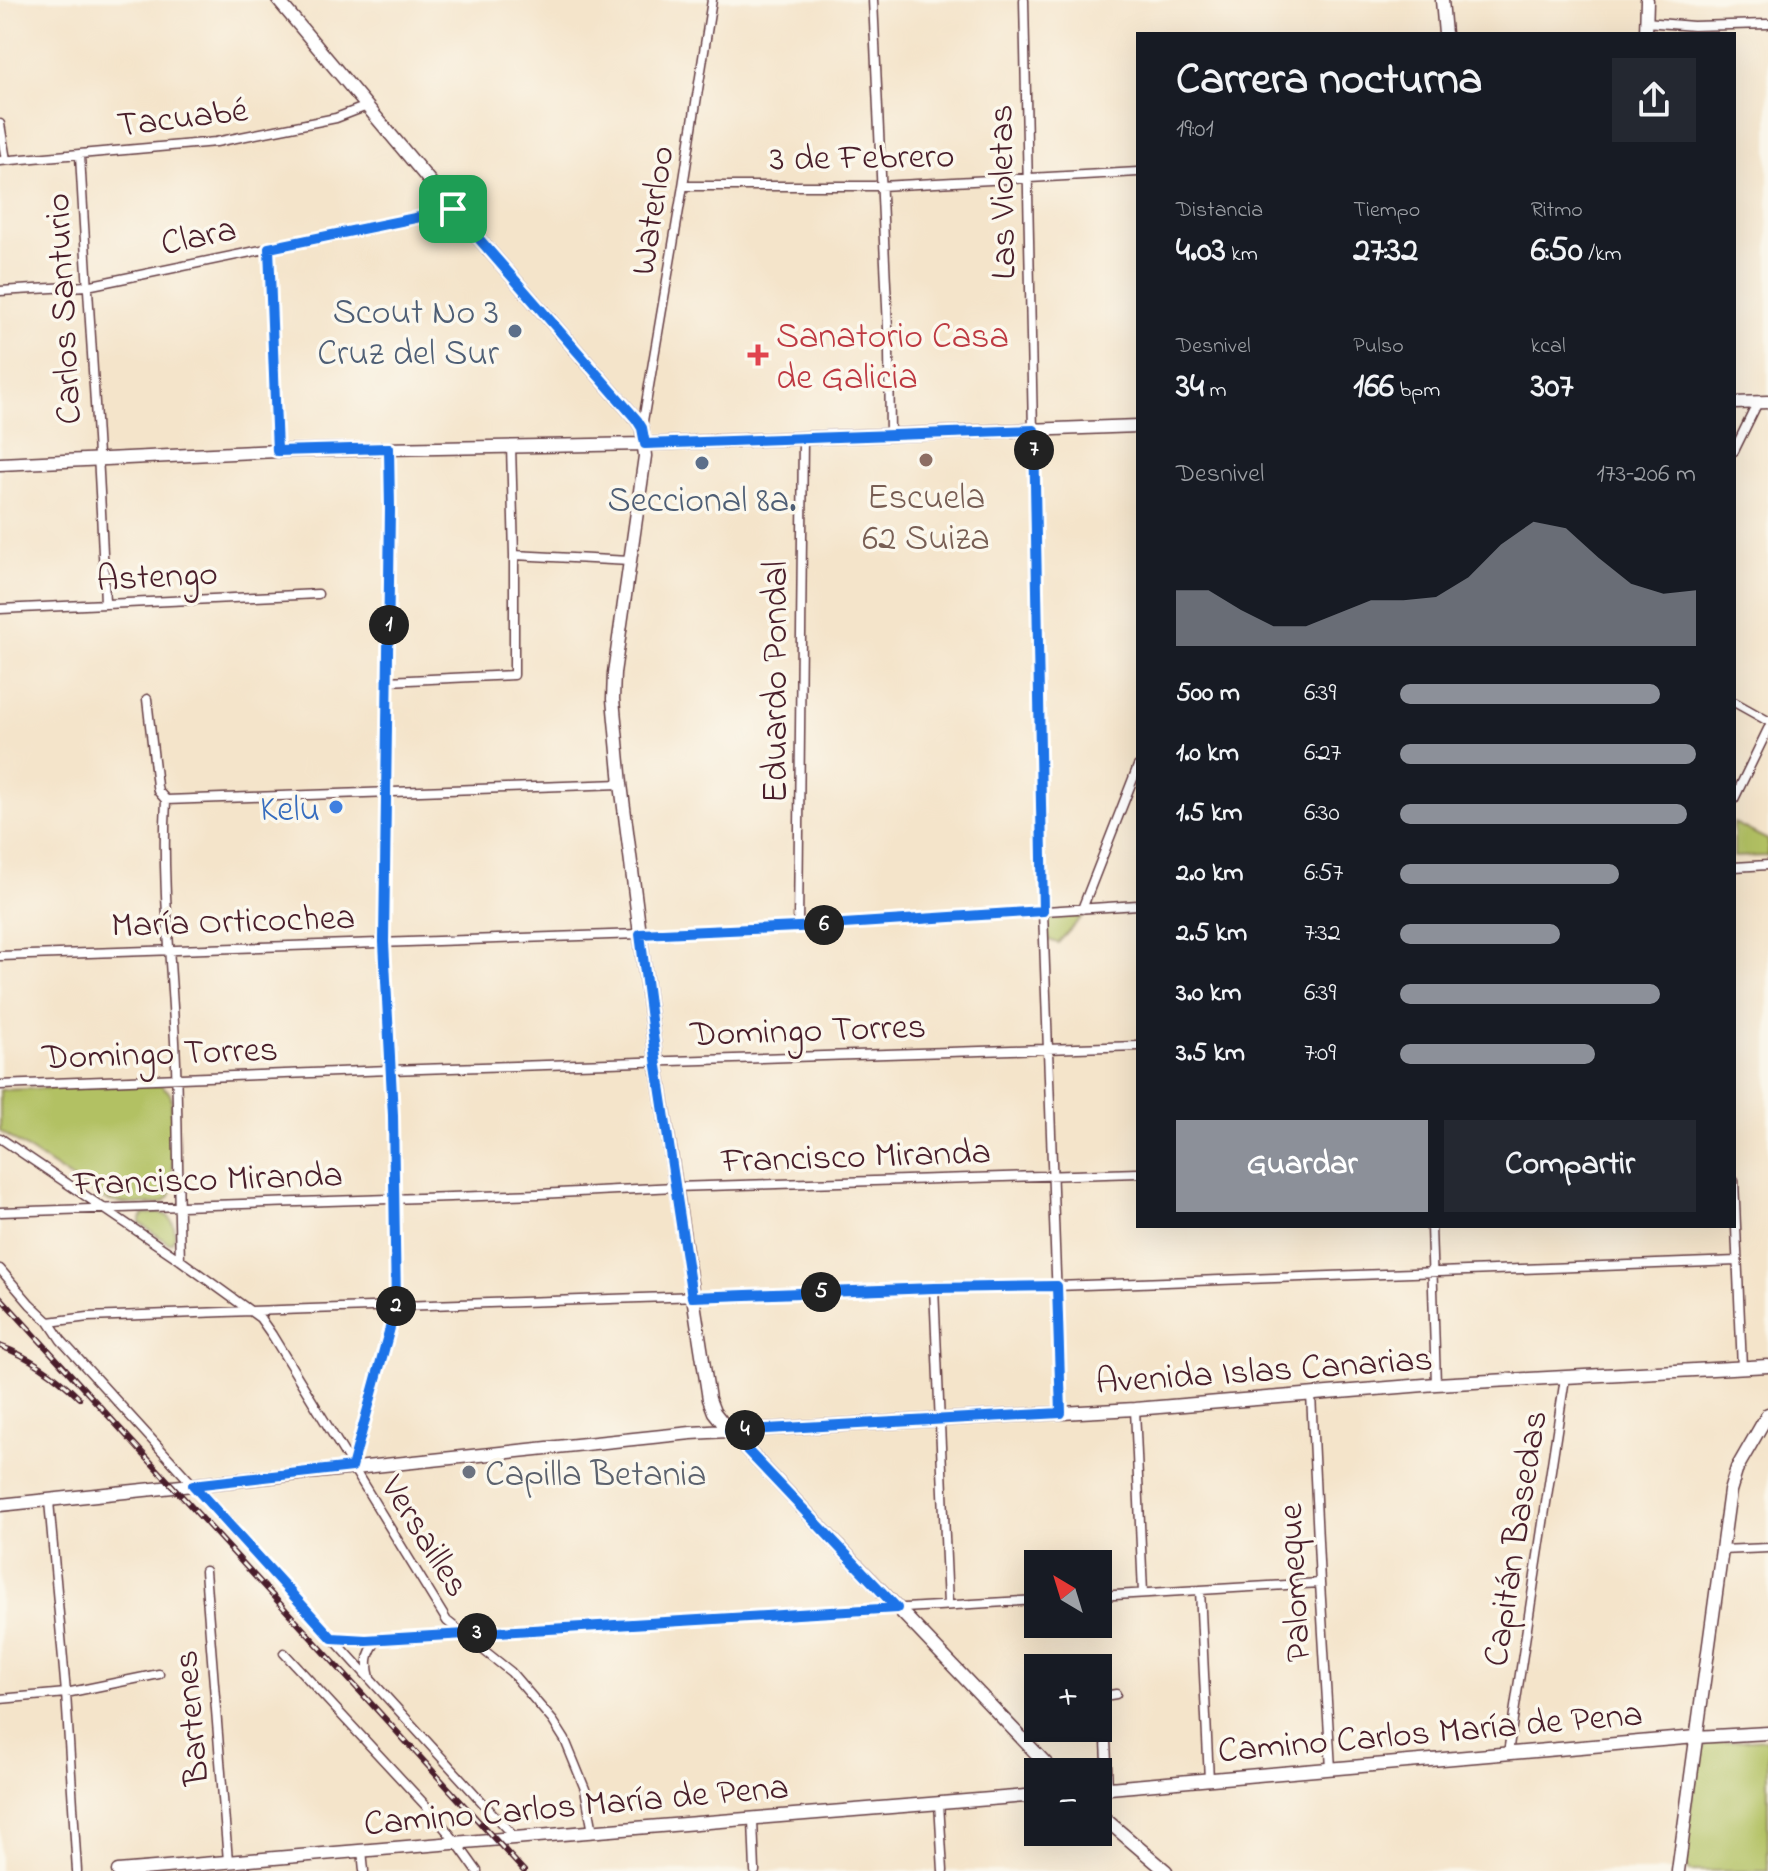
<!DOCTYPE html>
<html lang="es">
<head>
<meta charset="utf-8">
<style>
	body { margin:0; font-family:"Indie Flower",sans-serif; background:#242831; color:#f1f3f6; height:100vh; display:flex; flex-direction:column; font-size:30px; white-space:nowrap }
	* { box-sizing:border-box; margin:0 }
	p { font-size:26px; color:#9ea1a6 }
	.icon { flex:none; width:44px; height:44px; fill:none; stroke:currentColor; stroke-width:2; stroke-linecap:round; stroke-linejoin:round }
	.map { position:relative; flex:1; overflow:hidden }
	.details { position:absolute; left:1136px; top:32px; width:600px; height:1196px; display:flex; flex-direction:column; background:#171b24; border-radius:0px; box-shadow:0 8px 32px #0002 }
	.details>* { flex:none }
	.needle { width:52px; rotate:322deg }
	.fabs { position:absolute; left:1024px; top:1550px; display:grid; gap:16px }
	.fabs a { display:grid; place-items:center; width:88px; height:88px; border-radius:0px; background:#171b24; box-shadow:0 8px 32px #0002; font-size:40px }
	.pin { position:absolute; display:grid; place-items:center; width:68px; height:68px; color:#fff; margin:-34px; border-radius:16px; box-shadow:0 4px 12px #0006 }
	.km { position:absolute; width:40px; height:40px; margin:-20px; border-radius:50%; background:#222; color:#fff; font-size:22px; line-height:40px; text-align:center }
	.round { display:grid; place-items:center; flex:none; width:84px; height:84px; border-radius:0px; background:#242831 }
	.summary { display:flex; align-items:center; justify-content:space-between; height:136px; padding:0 40px }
	h1 { font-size:44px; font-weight:800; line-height:60px }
	.stats { display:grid; grid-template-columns:repeat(3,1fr); gap:12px; height:136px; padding:8px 40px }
	.stats div { display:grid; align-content:center }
	.stats b { font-size:34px; font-weight:800 }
	.stats small { font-size:22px; font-weight:400 }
	.stats p { font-size:22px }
	.chart { height:224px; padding:16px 40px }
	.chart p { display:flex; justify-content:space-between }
	.chart svg { width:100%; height:144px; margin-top:8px; fill:#8c9099; opacity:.7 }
	.primary-button { display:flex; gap:16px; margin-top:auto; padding:16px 40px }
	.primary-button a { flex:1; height:92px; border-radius:0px; background:#8c9099; color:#fff; font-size:32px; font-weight:800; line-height:92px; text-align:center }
	.primary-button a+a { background:#242831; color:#f1f3f6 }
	ul { padding:0 40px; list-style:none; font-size:26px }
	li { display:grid; grid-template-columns:128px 96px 1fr; align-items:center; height:60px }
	li i { height:20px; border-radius:10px; background:#8c9099 }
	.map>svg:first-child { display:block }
</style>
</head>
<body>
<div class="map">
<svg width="1768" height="1871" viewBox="0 0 1768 1871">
	<rect width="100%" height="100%" fill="#fbf7ec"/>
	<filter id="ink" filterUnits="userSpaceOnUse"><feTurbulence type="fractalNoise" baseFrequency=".0125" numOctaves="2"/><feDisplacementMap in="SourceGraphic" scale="16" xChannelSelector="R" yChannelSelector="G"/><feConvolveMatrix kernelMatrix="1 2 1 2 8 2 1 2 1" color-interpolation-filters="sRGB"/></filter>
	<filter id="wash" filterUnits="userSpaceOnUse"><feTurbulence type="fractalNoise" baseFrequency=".006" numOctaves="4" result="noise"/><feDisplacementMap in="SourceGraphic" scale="32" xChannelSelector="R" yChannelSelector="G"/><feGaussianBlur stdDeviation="1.8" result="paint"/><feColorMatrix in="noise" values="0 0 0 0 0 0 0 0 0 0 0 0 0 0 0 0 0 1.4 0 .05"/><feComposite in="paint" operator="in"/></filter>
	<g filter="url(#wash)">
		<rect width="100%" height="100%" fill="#f4e4ca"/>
		<!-- green -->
		<path fill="#b2c163" stroke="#7e7047" stroke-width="2" d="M1734,823L1768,840V856L1734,857Z
			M1084,913L1082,917L1058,943L1049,940C1048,931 1044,920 1054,914Z
			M160,1084L168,1091L171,1096L173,1189C171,1194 170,1198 165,1201C153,1207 115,1204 103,1199L0,1131V1090Z
			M160,1213C173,1216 174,1224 175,1236L172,1242L168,1243L140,1223V1219L144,1214Z
			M1768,1739V1871H1690L1683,1860L1699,1752L1709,1742Z"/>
	</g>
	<g filter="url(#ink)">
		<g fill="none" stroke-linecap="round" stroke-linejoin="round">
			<!-- street casing -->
			<g stroke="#643d43" stroke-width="11">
				<path id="street" d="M873,0L889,350L890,435
					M1024,0L1043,911L1061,1413
					M1646,22L1693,26L1768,24
					M0,124L6,160
					M80,155C88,305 100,454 105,604
					M0,161L216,142L336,118L367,106
					M683,186H881L1138,172
					M269,248L277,451
					M0,291L87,286L425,216L453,209
					M642,427L683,186L712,0
					M1734,451L1758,402
					M514,555L630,561
					M0,609L318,594
					M388,681L514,675V555L511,446
					M147,699L157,786L158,791L166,800C161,887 173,977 176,1064C178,1129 178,1194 180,1260
					M1734,702L1768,721
					M1734,799L1768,729
					M166,800L621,784
					M1734,867L1768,865
					M1082,909L1138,766
					M798,927L803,438
					M0,956L640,934L798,927L1138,905
					M0,1085L390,1070L1138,1046
					M0,1138L180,1260L260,1318L272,1335L447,1621L511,1672L553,1721L565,1740L585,1789L593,1832
					M1734,1180L1742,1368
					M0,1212L539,1194L675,1187L1138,1173
					M1431,1226L1436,1384
					M0,1269L30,1304L49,1322L61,1340L514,1837
					M934,1288L948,1605
					M49,1322L88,1317L251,1311L934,1288L1057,1286L1737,1261
					M1311,1394L1320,1583L1331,1769
					M1135,1409L1143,1593
					M352,1467L396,1306L393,1115L384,942L390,509L389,448
					M49,1501L66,1693L77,1871
					M1721,1550L1768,1548
					M205,1571L228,1861
					M1200,1590L1209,1780
					M1098,1596L1320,1583
					M333,1638L366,1640L1038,1600
					M284,1653L427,1807L457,1843L477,1871
					M370,1678C366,1662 367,1654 377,1640
					M0,1699L66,1693L159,1674
					M1508,1753L1565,1378
					M1108,1788C1107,1773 1107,1757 1106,1742C1104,1726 1100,1712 1104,1696L1116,1694
					M939,1803L943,1871
					M753,1820L755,1871
					M362,1850L364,1871"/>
			</g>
			<!-- secondary casing -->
			<g stroke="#643d43" stroke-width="15">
				<path id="secondary" d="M278,0L453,209L637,420L642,428L645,456L614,673L613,699L621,784L640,934L657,1066L709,1399L714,1412L729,1431L1054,1772
					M1442,0L1445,34
					M1646,34L1647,0
					M1734,403L1768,402
					M0,464L277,451L645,444L1138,426
					M0,1505L691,1433L1135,1409L1436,1384L1768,1366
					M1098,1789L1696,1737L1768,1733
					M1098,1813L1166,1871
					M118,1871C425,1843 731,1822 1038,1795
					M1678,1871L1730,1491L1737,1468L1768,1414"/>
			</g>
			<!-- street -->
			<use href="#street" stroke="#fff" stroke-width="8"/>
			<!-- secondary -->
			<use href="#secondary" stroke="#fff" stroke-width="12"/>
			<!-- rail casing -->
			<g stroke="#4a1f2b" stroke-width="6">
				<path id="rail" d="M0,1297L524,1871
					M0,1346C30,1357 57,1376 79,1398"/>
			</g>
			<!-- rail -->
			<use href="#rail" stroke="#fbf7ec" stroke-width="3" stroke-dasharray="9" stroke-linecap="butt"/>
		</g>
	</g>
	<g fill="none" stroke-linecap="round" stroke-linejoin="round" filter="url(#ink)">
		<!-- route casing -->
		<g stroke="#fff" stroke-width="16">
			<path id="route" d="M453,209L637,420L642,428L645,444L1034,430L1043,911L798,927L640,934L657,1066L692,1297L934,1288L1057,1286L1061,1413L729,1431L897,1608L366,1640L332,1638L193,1485L352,1467L396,1306L393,1115L384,942L390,509L389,448L277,451L269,248L425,216Z"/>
		</g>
		<!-- route -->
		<use href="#route" stroke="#1a73e8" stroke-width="10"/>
	</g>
	<!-- markers -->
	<g fill="#5c6f8a" stroke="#fbf7ec" stroke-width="3">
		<circle cx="515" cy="331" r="8"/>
		<circle cx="702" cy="463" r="8"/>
	</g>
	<path fill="#e0444e" stroke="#fbf7ec" stroke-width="3" d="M754 343h8v8h8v8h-8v8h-8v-8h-8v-8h8z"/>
	<circle fill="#8d6e63" stroke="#fbf7ec" stroke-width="3" cx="926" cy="460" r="8"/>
	<circle fill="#3f7fe0" stroke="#fbf7ec" stroke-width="3" cx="336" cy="807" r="8"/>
	<circle fill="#6b7280" stroke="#fbf7ec" stroke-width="3" cx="469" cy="1472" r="8"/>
	<g text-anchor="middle" stroke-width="7" stroke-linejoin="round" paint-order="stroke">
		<!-- street labels -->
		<g font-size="36" fill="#4a1f2b" stroke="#fbf7ec">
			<text transform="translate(182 115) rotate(-7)" y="13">Tacuabé</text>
			<text transform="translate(862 155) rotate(-1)" y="13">3 de Febrero</text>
			<text transform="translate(1000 192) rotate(-91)" y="13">Las Violetas</text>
			<text transform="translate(650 210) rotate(-81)" y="13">Waterloo</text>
			<text transform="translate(198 234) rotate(-12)" y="13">Clara</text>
			<text transform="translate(61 309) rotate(-93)" y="13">Carlos Santurio</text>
			<text transform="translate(157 574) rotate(-3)" y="13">Astengo</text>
			<text transform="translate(773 682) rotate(-90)" y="13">Eduardo Pondal</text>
			<text transform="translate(233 919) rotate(-2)" y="13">María Orticochea</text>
			<text transform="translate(808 1028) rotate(-2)" y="13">Domingo Torres</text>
			<text transform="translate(160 1051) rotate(-2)" y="13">Domingo Torres</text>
			<text transform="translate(856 1154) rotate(-2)" y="13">Francisco Miranda</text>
			<text transform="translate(208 1177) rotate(-2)" y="13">Francisco Miranda</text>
			<text transform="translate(1264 1368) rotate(-4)" y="13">Avenida Islas Canarias</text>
			<text transform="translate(427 1535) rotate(58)" y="13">Versailles</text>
			<text transform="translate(1513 1538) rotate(-81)" y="13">Capitán Basedas</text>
			<text transform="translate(1292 1583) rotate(-93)" y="13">Palomeque</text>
			<text transform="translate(189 1718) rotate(-95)" y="13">Bartenes</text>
			<text transform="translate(1430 1730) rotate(-5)" y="13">Camino Carlos María de Pena</text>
			<text transform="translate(576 1803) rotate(-5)" y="13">Camino Carlos María de Pena</text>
		</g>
		<!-- service labels -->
		<g font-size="36" fill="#4e5e75" stroke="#fbf7ec" text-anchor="end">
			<text x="499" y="323">Scout No 3<tspan x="499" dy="41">Cruz del Sur</tspan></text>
			<text x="702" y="511" text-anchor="middle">Seccional 8a.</text>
		</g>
		<!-- health labels -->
		<g font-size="36" fill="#be3a42" stroke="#fbf7ec" text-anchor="start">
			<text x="776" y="347">Sanatorio Casa<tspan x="776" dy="41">de Galicia</tspan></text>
		</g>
		<!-- education labels -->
		<g font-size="36" fill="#785e54" stroke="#fbf7ec">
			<text x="926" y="508">Escuela<tspan x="926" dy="41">62 Suiza</tspan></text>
		</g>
		<!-- shop labels -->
		<g font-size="36" fill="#366cbe" stroke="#fbf7ec" text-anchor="end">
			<text x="320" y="820">Kelu</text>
		</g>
		<!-- worship labels -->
		<g font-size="36" fill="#5b616d" stroke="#fbf7ec" text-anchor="start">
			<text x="485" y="1485">Capilla Betania</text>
		</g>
	</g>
</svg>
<div class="fabs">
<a><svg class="needle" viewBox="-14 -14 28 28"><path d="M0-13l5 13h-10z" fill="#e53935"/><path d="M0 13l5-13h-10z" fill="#9ea1a6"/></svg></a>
<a>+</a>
<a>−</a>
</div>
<div class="pin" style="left:453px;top:209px;background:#1e9e55"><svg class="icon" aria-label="arrive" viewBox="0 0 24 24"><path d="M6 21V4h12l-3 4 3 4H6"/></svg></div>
<b class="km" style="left:389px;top:625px">1</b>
<b class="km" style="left:396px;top:1306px">2</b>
<b class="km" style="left:477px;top:1633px">3</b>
<b class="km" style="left:745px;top:1430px">4</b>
<b class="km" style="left:821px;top:1292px">5</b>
<b class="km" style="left:824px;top:925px">6</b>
<b class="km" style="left:1034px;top:450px">7</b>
<section class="details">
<div class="summary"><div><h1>Carrera nocturna</h1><p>19:01</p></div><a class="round"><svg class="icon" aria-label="share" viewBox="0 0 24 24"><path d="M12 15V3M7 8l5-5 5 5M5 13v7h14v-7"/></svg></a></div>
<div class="stats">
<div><p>Distancia</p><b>4.03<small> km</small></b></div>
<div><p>Tiempo</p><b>27:32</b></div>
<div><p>Ritmo</p><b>6:50<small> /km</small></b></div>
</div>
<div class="stats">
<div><p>Desnivel</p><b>34<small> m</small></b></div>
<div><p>Pulso</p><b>166<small> bpm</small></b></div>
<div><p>kcal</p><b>307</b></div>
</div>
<div class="chart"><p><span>Desnivel</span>173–206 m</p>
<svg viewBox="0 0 160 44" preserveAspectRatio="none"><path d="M0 44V27L10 27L20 33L30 38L40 38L50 34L60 30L70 30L80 29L90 23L100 13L110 6L120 8L130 17L140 25L150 28L160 27V44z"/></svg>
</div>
<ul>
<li><b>500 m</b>6:39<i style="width:88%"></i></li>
<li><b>1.0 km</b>6:27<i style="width:100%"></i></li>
<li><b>1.5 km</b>6:30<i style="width:97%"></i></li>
<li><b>2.0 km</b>6:57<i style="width:74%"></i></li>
<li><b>2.5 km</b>7:32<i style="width:54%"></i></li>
<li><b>3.0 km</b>6:39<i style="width:88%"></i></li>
<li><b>3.5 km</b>7:09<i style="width:66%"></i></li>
</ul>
<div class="primary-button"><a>Guardar</a><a>Compartir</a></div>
</section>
</div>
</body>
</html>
